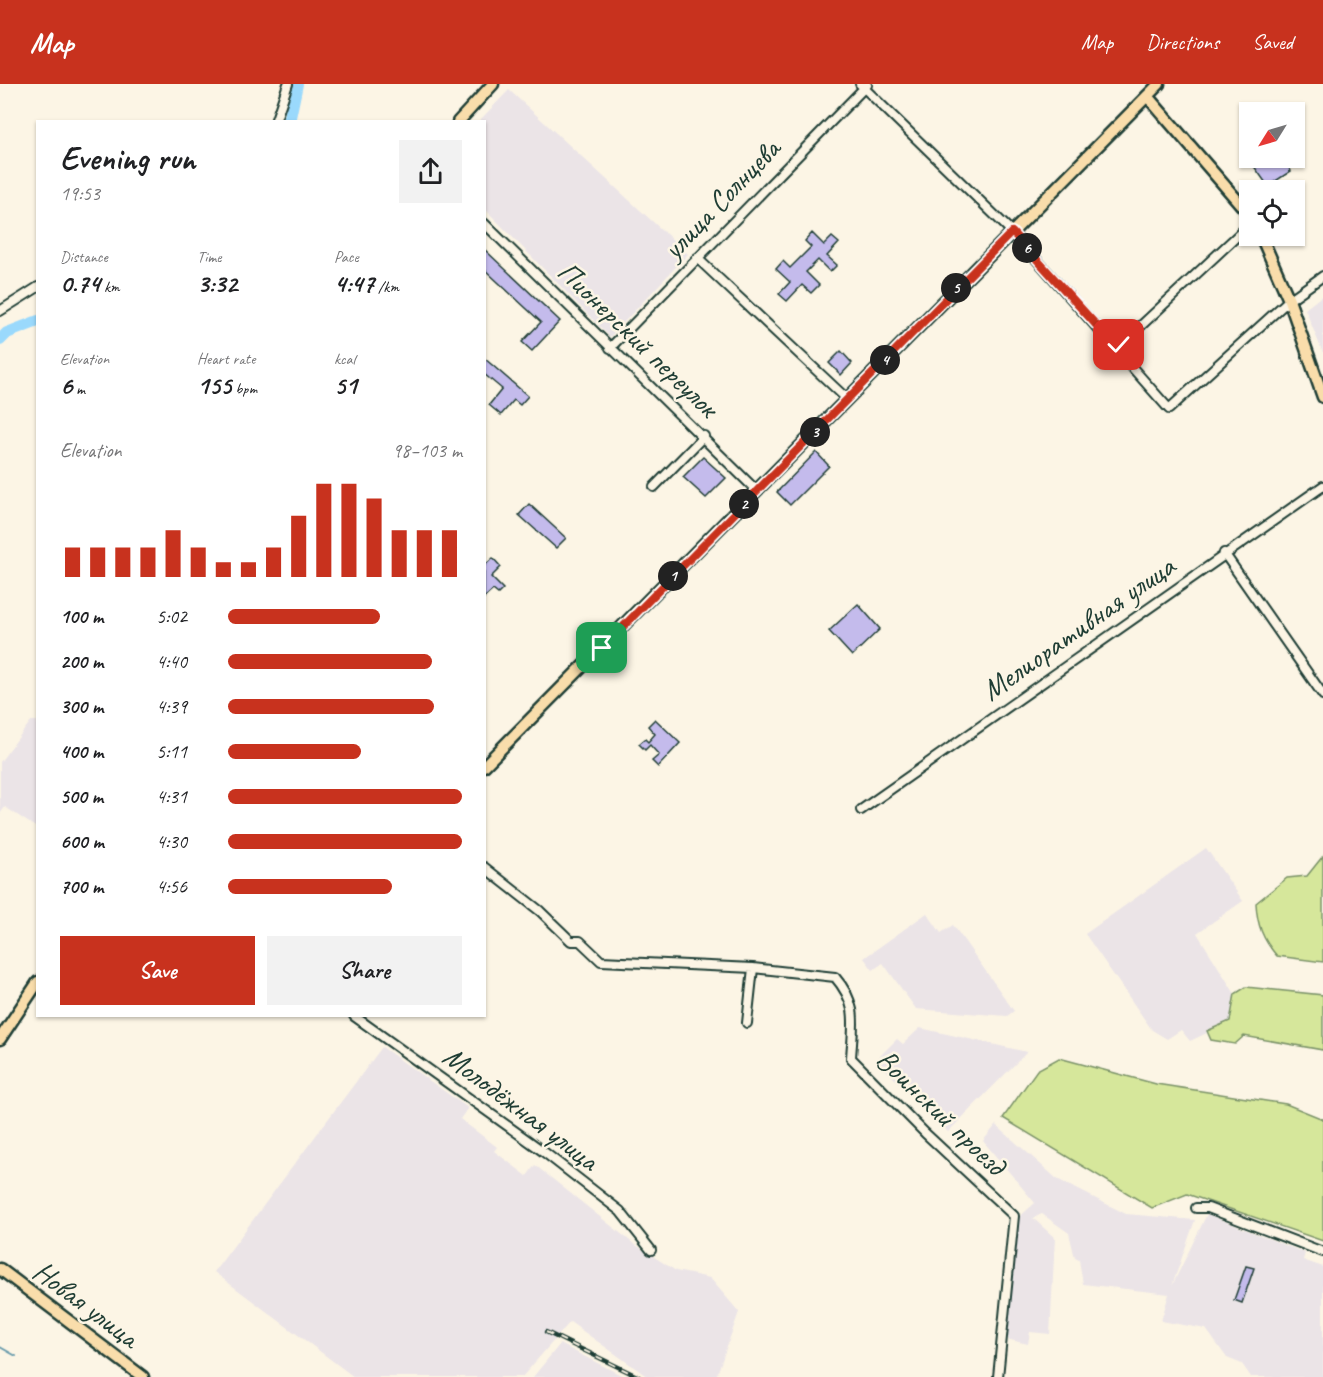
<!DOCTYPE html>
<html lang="en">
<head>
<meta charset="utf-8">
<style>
	body { margin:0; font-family:Caveat,sans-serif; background:#f2f2f2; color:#202124; height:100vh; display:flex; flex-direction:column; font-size:22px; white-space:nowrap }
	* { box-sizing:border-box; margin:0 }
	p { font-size:20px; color:#757577 }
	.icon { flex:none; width:33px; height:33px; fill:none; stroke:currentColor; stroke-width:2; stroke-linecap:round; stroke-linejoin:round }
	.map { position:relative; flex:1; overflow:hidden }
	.details { position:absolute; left:36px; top:36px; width:450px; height:897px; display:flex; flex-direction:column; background:#fff; border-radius:0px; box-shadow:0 2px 4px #0004 }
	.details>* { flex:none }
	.needle { width:39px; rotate:233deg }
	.controls { position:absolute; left:1239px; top:18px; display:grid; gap:12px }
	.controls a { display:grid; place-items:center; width:66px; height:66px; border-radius:0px; background:#fff; box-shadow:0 2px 4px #0004; font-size:30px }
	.pin { position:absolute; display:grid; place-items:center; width:51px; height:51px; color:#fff; margin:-26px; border-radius:12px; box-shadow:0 3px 9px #0006 }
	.km { position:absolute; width:30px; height:30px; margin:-15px; border-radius:50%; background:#222; color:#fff; font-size:16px; line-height:30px; text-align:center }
	.round { display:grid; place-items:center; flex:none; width:63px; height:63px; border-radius:0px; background:#f2f2f2 }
	.headline { display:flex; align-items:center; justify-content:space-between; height:102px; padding:0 24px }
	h1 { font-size:33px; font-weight:800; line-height:45px }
	.stats { display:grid; grid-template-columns:repeat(3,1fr); gap:9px; height:102px; padding:6px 24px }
	.stats div { display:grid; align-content:center }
	.stats b { font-size:26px; font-weight:800 }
	.stats small { font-size:16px; font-weight:400 }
	.stats p { font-size:16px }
	.chart { height:168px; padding:12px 24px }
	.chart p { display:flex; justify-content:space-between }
	.chart svg { width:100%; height:108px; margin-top:6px; stroke:#c8321e; stroke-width:6 }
	.action { display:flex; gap:12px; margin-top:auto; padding:12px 24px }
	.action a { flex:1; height:69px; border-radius:0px; background:#c8321e; color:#fff; font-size:24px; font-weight:800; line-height:69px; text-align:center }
	.action a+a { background:#f2f2f2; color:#202124 }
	ul { padding:0 24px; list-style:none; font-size:20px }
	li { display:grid; grid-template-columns:96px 72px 1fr; align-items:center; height:45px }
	li i { height:15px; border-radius:8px; background:#c8321e }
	header { display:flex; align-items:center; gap:36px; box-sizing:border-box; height:84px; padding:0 30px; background:#c8321e; color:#fff }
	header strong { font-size:28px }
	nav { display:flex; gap:33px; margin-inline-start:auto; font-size:21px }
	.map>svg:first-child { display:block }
</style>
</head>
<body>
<header>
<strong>Map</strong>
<nav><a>Map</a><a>Directions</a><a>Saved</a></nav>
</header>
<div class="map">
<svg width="1323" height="1293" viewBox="0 0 1323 1293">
	<rect width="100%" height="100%" fill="#fcf5e5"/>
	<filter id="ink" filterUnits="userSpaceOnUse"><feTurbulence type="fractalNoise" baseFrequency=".0167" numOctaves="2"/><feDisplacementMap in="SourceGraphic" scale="12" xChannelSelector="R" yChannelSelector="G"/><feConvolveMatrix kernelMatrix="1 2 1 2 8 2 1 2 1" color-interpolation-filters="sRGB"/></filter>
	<g filter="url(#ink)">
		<!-- built -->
		<path fill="#ebe4e7" d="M509,6L688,170L610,253L485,125L484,38L479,37Z
			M1323,211V269L1305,225Z
			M31,637H37V744L5,723L0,730V678Z
			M1206,764L1243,817L1197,849L1235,910L1230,938L1190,957L1181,946L1167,955L1152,946L1085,850Z
			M927,829L941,849L953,841L1014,927L1007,932L916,925L883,879L873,886L864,874Z
			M920,944L1027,968L948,1048L876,976L897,955L903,960Z
			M382,963L468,1024L460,1035L497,1063L494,1067L527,1092L535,1081L634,1160L676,1187L710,1194L739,1228L716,1293H648L570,1238L522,1293H354L214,1188Z
			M996,1041L1057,1095L1126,1130L1195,1136L1172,1202L1207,1130L1305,1169L1303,1176L1323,1183V1293H1251L1242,1280L1227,1274L1206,1245L1161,1237L1169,1210L1083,1200L1079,1176L1075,1174L1069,1149L1042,1130L1033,1134L1055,1154L1050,1250L1030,1248L1028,1260L1006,1255L1018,1134L1035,1119L983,1057Z
			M560,1260L625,1293H533Z"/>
		<!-- green -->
		<path fill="#d6e79b" stroke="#7a9268" stroke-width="1.5" d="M1323,772V878L1277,872C1263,856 1257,841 1256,819L1287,794L1307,792Z
			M1246,903L1323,911V966L1244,952L1235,960L1211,956L1207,947L1230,937L1235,910Z
			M1059,974L1156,1000L1286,1020L1323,1035V1157L1187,1110L1152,1124L1003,1034L1037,986Z"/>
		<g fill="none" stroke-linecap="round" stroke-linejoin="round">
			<!-- stream -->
			<path stroke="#699bac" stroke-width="2" d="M0,1263L16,1272"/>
			<!-- river -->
			<path stroke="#9ad9fc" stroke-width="12" d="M289,38L297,0
				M0,256L7,249L38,237"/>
		</g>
		<!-- building -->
		<path fill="#c4bbec" stroke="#1f3d34" stroke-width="1.5" d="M1250,58V74H1276L1280,79L1284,76L1291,87L1268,102L1241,64Z
			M812,149L824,161L832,153L839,159L827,172L837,181L830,188L818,176L806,188L819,201L811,209L802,201L787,217L779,210L790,198L776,185L783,177L790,184L811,163L805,157Z
			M484,165L560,237L532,267L522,258L541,238L484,185Z
			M841,267L852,279L841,291L829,279Z
			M484,274L528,312L520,321L514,316L501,331L489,321L502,305L484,290Z
			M816,368L829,382L790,421L777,408Z
			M703,373L726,394L706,414L683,393Z
			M529,420L566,454L556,464L519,431Z
			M493,474L501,483L491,493L503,505L498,510L493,506L484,514V482Z
			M858,520L880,545L852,572L829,547Z
			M655,635L680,659L658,683L652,677L659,671L650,661L645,666L639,660L645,655L648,658L655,650L648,642Z
			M1246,1182L1254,1184L1242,1219L1234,1216Z"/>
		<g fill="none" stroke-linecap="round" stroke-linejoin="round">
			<!-- minor casing -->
			<g stroke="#1f3d34" stroke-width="12">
				<path id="minor" d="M860,0L1012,148L1169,325L1289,216L1323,192
					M275,38L288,0
					M484,139L757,407
					M697,174L847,315
					M0,227L38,203
					M610,264L867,1
					M1117,264L1250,140
					M654,403L704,352
					M1224,469L1323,611
					M861,726L1323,402
					M484,783L540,827L571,857H580L601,877L753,884L835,893C859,921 853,939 851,974L925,1049L1014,1132L998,1293
					M354,932L544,1068L620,1127L651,1166
					M747,939L753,884
					M1196,1124H1208L1323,1168"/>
			</g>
			<!-- major casing -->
			<g stroke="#1f3d34" stroke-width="15">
				<path id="major" d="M1147,12L1250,131
					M458,38L493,0
					M1261,152L1289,216L1323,313
					M484,682L1159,0
					M0,955L38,898
					M0,1185L143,1293"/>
			</g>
			<!-- minor -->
			<use href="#minor" stroke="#fcf5e5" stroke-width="8"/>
			<!-- major -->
			<use href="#major" stroke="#f9ddab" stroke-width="10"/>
			<!-- rail casing -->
			<g stroke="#1f3d34" stroke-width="4.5">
				<path id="rail" d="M546,1248L639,1293"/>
			</g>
			<!-- rail -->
			<use href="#rail" stroke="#fcf5e5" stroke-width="2" stroke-dasharray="7" stroke-linecap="butt"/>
		</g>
	</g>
	<g fill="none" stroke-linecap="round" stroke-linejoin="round" filter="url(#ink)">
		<!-- route casing -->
		<g stroke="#fff" stroke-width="12">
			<path id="route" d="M602,564L1012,148L1117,264L1119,261"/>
		</g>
		<!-- route -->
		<use href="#route" stroke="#c8321e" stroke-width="8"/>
	</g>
	<g text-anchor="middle" stroke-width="5" stroke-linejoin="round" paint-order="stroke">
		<!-- street labels -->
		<g font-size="30" fill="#1f3d34" stroke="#fcf5e5">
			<text transform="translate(721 115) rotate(-46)" y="10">улица Солнцева</text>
			<text transform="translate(638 255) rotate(44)" y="10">Пионерский переулок</text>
			<text transform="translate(1078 544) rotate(-35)" y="10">Мелиоративная улица</text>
			<text transform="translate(521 1024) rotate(37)" y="10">Молодёжная улица</text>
			<text transform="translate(941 1028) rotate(44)" y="10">Воинский проезд</text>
			<text transform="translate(86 1220) rotate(37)" y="10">Новая улица</text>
		</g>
	</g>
</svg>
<div class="controls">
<a><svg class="needle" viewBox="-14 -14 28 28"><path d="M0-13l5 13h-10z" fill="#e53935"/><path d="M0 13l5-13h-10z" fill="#757577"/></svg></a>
<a><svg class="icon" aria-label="locate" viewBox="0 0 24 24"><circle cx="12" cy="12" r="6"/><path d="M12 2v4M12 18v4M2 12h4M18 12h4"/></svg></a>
</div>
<div class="pin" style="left:602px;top:564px;background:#1e9e55"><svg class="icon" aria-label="arrive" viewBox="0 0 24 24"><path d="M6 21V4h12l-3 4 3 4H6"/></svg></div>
<div class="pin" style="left:1119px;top:261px;background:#d93025"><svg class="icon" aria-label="check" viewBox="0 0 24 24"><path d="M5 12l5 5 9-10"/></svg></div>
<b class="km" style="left:673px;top:492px">1</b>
<b class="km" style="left:744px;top:420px">2</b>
<b class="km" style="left:815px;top:348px">3</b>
<b class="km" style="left:885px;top:276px">4</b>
<b class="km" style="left:956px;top:204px">5</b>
<b class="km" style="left:1027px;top:164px">6</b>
<section class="details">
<div class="headline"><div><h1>Evening run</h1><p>19:53</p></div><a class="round"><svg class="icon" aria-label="share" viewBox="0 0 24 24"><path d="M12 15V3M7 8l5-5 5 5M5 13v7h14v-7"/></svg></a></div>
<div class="stats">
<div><p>Distance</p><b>0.74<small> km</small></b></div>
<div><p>Time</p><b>3:32</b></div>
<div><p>Pace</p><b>4:47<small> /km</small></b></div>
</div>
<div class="stats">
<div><p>Elevation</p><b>6<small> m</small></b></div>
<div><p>Heart rate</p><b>155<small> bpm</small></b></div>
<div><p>kcal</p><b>51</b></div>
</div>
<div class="chart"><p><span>Elevation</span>98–103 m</p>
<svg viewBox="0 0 160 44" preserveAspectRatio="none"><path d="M5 44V32M15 44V32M25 44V32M35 44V32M45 44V25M55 44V32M65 44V38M75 44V38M85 44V32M95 44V19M105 44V6M115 44V6M125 44V12M135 44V25M145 44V25M155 44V25"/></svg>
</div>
<ul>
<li><b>100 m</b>5:02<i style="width:65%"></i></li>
<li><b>200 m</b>4:40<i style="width:87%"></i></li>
<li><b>300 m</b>4:39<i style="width:88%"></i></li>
<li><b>400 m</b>5:11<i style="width:57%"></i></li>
<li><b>500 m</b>4:31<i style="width:100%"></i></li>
<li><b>600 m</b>4:30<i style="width:100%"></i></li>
<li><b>700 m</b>4:56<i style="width:70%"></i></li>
</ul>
<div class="action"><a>Save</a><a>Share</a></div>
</section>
</div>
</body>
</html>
